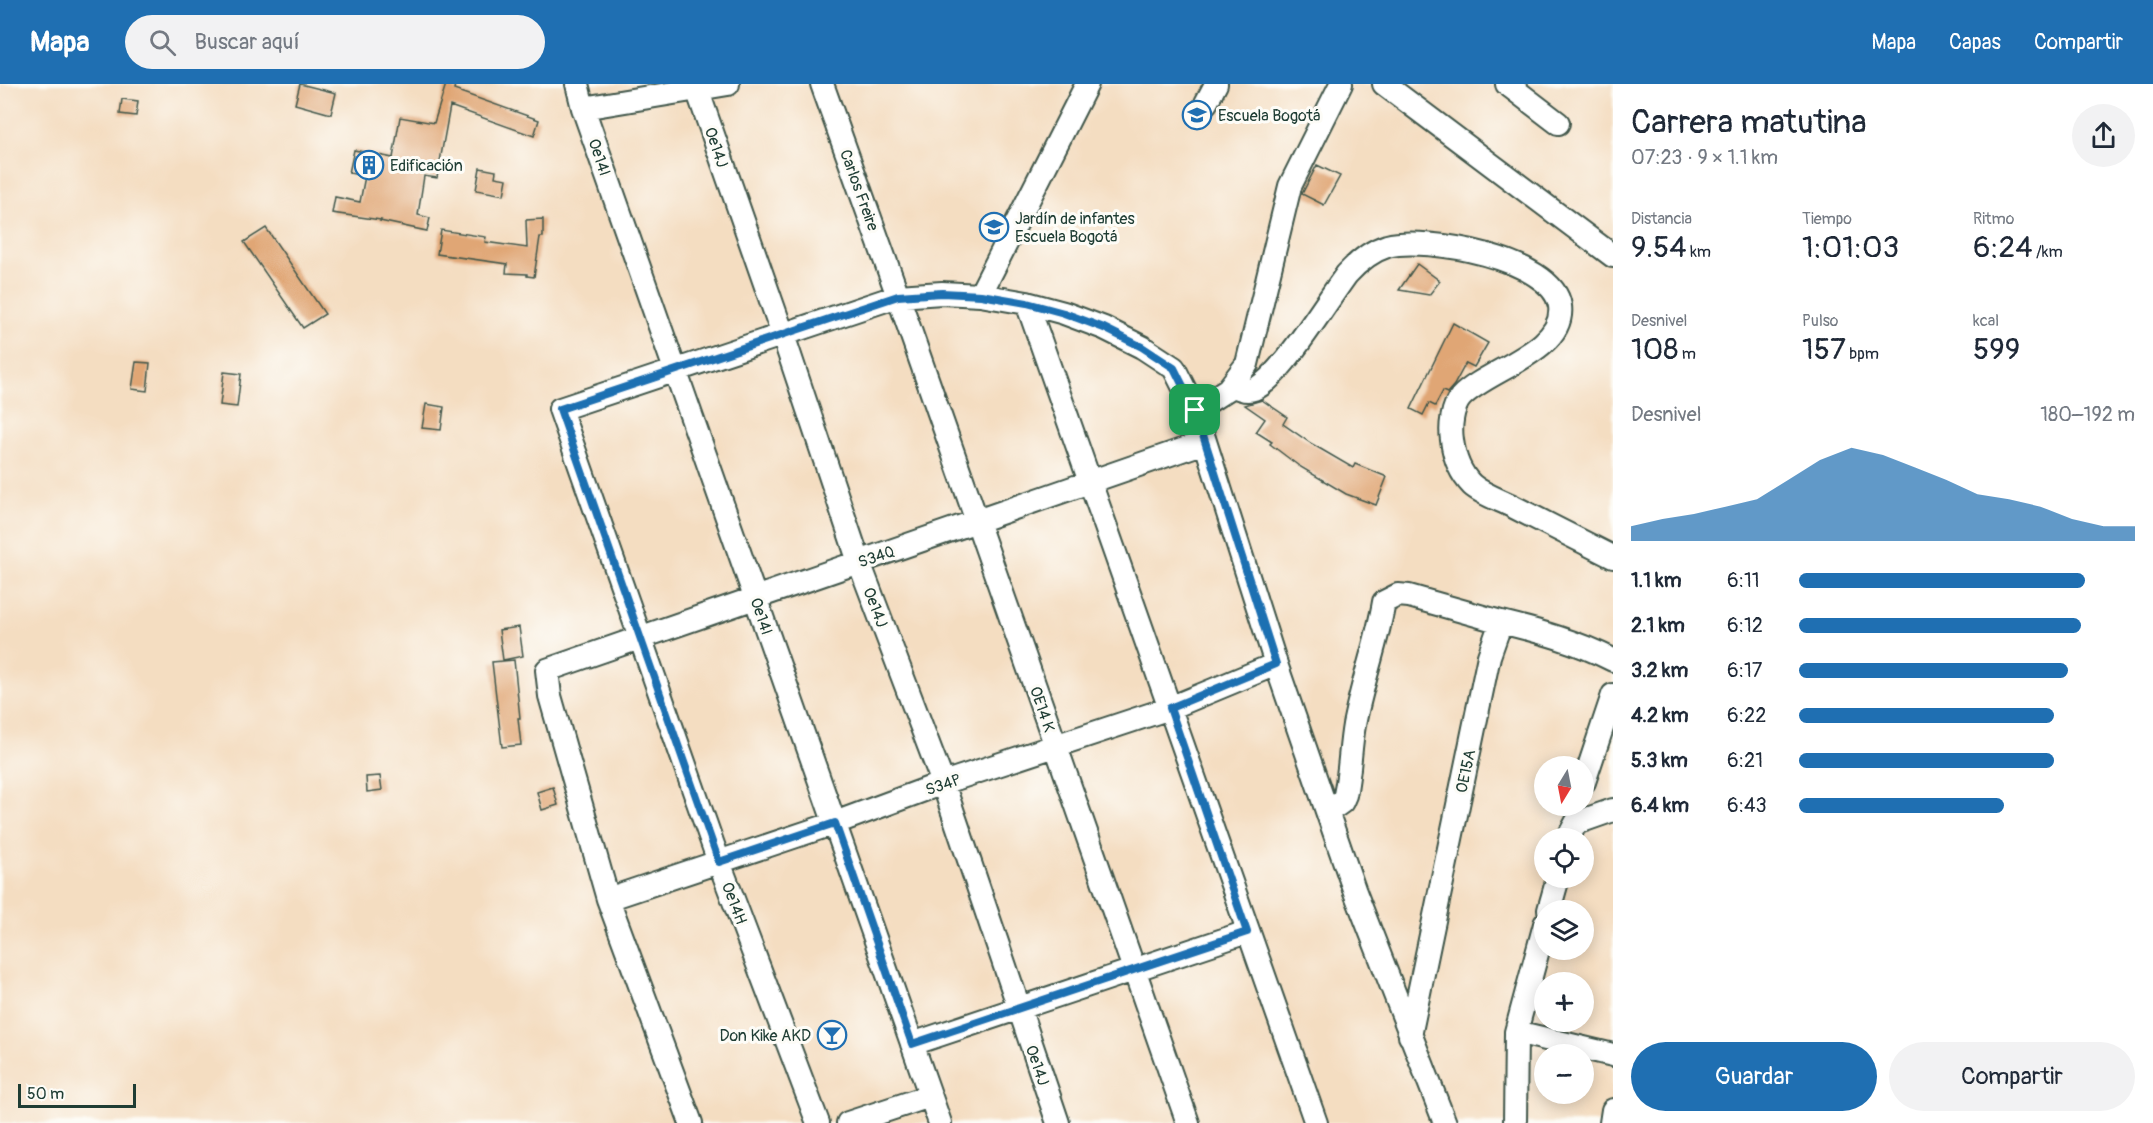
<!DOCTYPE html>
<html lang="es">
<head>
<meta charset="utf-8">
<style>
	body { margin:0; font-family:Pangolin,sans-serif; background:#f2f2f3; color:#1f2937; height:100vh; display:flex; flex-direction:column; font-size:22px; white-space:nowrap }
	* { box-sizing:border-box; margin:0 }
	p { font-size:20px; color:#747a83 }
	.icon { flex:none; width:33px; height:33px; fill:none; stroke:currentColor; stroke-width:2; stroke-linecap:round; stroke-linejoin:round }
	.map { position:relative; flex:1; overflow:hidden }
	.panel { display:flex; flex-direction:column; background:#fff; width:540px }
	.panel>* { flex:none }
	.needle { width:39px; rotate:190deg }
	.controls { position:absolute; left:1534px; top:672px; display:grid; gap:12px }
	.controls a { display:grid; place-items:center; width:60px; height:60px; border-radius:50%; background:#fff; box-shadow:0 3px 15px #0003; font-size:30px }
	.scale { position:absolute; left:18px; bottom:15px; width:118px; box-sizing:border-box; padding-left:6px; border:3px solid #1f3d34; border-top:0; font-size:16px; line-height:21px; white-space:nowrap; color:#1f3d34; -webkit-text-stroke:4px #fdfcf7; paint-order:stroke }
	.pin { position:absolute; display:grid; place-items:center; width:51px; height:51px; color:#fff; margin:-26px; border-radius:12px; box-shadow:0 3px 9px #0006 }
	.round { display:grid; place-items:center; flex:none; width:63px; height:63px; border-radius:32px; background:#f2f2f3 }
	.overview { display:flex; align-items:center; justify-content:space-between; height:102px; padding:0 18px }
	h1 { font-size:33px; font-weight:600; line-height:45px }
	.figures { display:grid; grid-template-columns:repeat(3,1fr); gap:9px; height:102px; padding:6px 18px }
	.figures div { display:grid; align-content:center }
	.figures b { font-size:30px; font-weight:600 }
	.figures small { font-size:16px; font-weight:400 }
	.figures p { font-size:16px }
	.chart { height:168px; padding:12px 18px }
	.chart p { display:flex; justify-content:space-between }
	.chart svg { width:100%; height:108px; margin-top:6px; fill:#1f6fb2; opacity:.7 }
	.button { display:flex; gap:12px; margin-top:auto; padding:12px 18px }
	.button a { flex:1; height:69px; border-radius:36px; background:#1f6fb2; color:#fff; font-size:24px; font-weight:600; line-height:69px; text-align:center }
	.button a+a { background:#f2f2f3; color:#1f2937 }
	ul { padding:0 18px; list-style:none; font-size:20px }
	li { display:grid; grid-template-columns:96px 72px 1fr; align-items:center; height:45px }
	li i { height:15px; border-radius:8px; background:#1f6fb2 }
	header { display:flex; align-items:center; gap:36px; box-sizing:border-box; height:84px; padding:0 30px; background:#1f6fb2; color:#fff }
	header strong { font-size:28px }
	nav { display:flex; gap:33px; margin-inline-start:auto; font-size:21px }
	.search { width:420px; height:54px; background:#f2f2f3; display:flex; align-items:center; gap:15px; box-sizing:border-box; padding:0 21px; border-radius:33px; color:#747a83; font-size:22px }
	main { display:flex; flex:1; min-height:0 }
	.map>svg:first-child { display:block }
</style>
</head>
<body>
<header>
<strong>Mapa</strong>
<div class="search"><svg class="icon" aria-label="search" viewBox="0 0 24 24"><circle cx="10" cy="10" r="6"/><path d="M15 15l6 6"/></svg>Buscar aquí</div>
<nav><a>Mapa</a><a>Capas</a><a>Compartir</a></nav>
</header>
<main>
<div class="map">
<svg width="1613" height="1039" viewBox="0 0 1613 1039">
	<rect width="100%" height="100%" fill="#fdfcf7"/>
	<filter id="ink" filterUnits="userSpaceOnUse"><feTurbulence type="fractalNoise" baseFrequency=".0167" numOctaves="2"/><feDisplacementMap in="SourceGraphic" scale="12" xChannelSelector="R" yChannelSelector="G"/><feConvolveMatrix kernelMatrix="1 2 1 2 8 2 1 2 1" color-interpolation-filters="sRGB"/></filter>
	<filter id="wash" filterUnits="userSpaceOnUse"><feTurbulence type="fractalNoise" baseFrequency=".008" numOctaves="4" result="noise"/><feDisplacementMap in="SourceGraphic" scale="24" xChannelSelector="R" yChannelSelector="G"/><feGaussianBlur stdDeviation="1.35" result="paint"/><feColorMatrix in="noise" values="0 0 0 0 0 0 0 0 0 0 0 0 0 0 0 0 0 1.4 0 .05"/><feComposite in="paint" operator="in"/></filter>
	<g filter="url(#wash)">
		<rect width="100%" height="100%" fill="#f4ddc1"/>
		<g id="blocks">
			<!-- building -->
			<path fill="#e0a675" d="M300,0L336,9L331,30L295,20Z
				M446,0H455L454,5L460,7V8L539,36L534,52L450,22L437,94L424,92L418,131L430,134L427,147L380,137L381,136L332,129L335,113L360,118L365,92L349,89L354,66L393,74L400,33L434,39Z
				M122,15L138,17L136,32L120,30Z
				M1317,81L1340,92L1324,121L1302,110Z
				M480,84L496,87L495,93L507,95L504,111L476,106Z
				M543,135V153H540L534,193L527,192V190L506,189L507,180L437,170L441,146L486,153L485,158L527,164L526,136Z
				M266,144L325,230L303,244L244,158Z
				M1417,180L1440,197L1429,211L1399,206Z
				M1453,239L1488,259L1474,283L1466,279L1454,301L1447,309L1443,307L1435,322L1429,319L1423,331L1411,325Z
				M136,278L150,279L147,307L132,305Z
				M224,288L241,290L237,323L220,321Z
				M1262,316L1287,333L1283,340L1312,360L1353,384L1355,380L1387,393L1376,421L1346,410L1299,382L1270,360L1272,358L1256,348L1265,335L1245,321Z
				M426,320L444,323L441,346L422,344Z
				M519,543L523,572L503,576L499,546Z
				M514,576L520,634H518L521,661L502,663L492,578Z
				M380,692L382,706L367,708L366,693Z
				M553,703L558,721L542,726L537,708Z"/>
		</g>
	</g>
	<g filter="url(#ink)">
		<use href="#blocks" fill-opacity="0" stroke="#3f5549" stroke-width="1.5"/>
		<g fill="none" stroke-linecap="round" stroke-linejoin="round">
			<!-- minor casing -->
			<g stroke="#3f5549" stroke-width="26">
				<path id="minor" d="M577,0L583,24L940,1039
					M822,0L898,212L1188,1039
					M1384,0L1613,172
					M1507,0L1558,39
					M697,5L783,251L859,478L943,699L1058,1039
					M1206,19L1216,0
					M583,24L728,0
					M980,211L1087,0
					M1027,219L1316,1039
					M1232,301C1239,305 1246,308 1254,305C1280,295 1327,216 1347,190C1358,178 1371,167 1387,162C1426,152 1553,174 1560,222C1566,267 1486,286 1461,313C1452,323 1450,343 1452,356C1454,372 1460,389 1472,401C1482,410 1500,416 1512,422C1546,439 1579,456 1613,473
					M1195,326L1228,305L1247,280L1290,102L1341,0
					M1584,698L1613,611
					M1328,728L1342,718L1345,711C1350,687 1350,664 1354,641C1362,599 1377,559 1384,518L1398,511L1409,512L1501,538
					M1568,754L1576,739L1613,726
					M608,815L835,739L943,699L1170,624L1276,580
					M1549,826L1558,794
					M1516,948L1613,971
					M1410,952L1489,572L1501,538C1542,548 1575,557 1613,576
					M912,960L1247,848
					M691,1039L608,815L550,612L547,586L1205,358
					M818,1039L719,778L560,325L898,212L942,209L980,211L1027,219L1064,229L1104,244L1142,263L1174,284L1195,326L1276,580L1355,808L1445,1039
					M848,1039L930,1012
					M1515,1039L1516,948L1545,840
					M1611,1039L1613,1026"/>
			</g>
			<!-- minor -->
			<use href="#minor" stroke="#fff" stroke-width="22"/>
		</g>
	</g>
	<g fill="none" stroke-linecap="round" stroke-linejoin="round" filter="url(#ink)">
		<!-- route casing -->
		<g stroke="#fff" stroke-width="12">
			<path id="route" d="M942,209L981,211L1027,219L1064,229L1104,244L1142,263L1174,284L1195,326L1276,580L1170,624L1247,848L912,960L835,739L719,778L560,325L898,212Z"/>
		</g>
		<!-- route -->
		<use href="#route" stroke="#1f6fb2" stroke-width="8"/>
	</g>
	<!-- icons -->
	<defs>
		<g id="school-ring" transform="scale(1.5)"><circle r="9.5" fill="#fdfcf7" stroke="#1f6fb2" stroke-width="1.5"/><path d="M0-5L7-2L0 1L-7-2ZM-4 1L0 2.5L4 1V4Q0 6-4 4Z" fill="#1f6fb2"/></g>
		<g id="building-ring" transform="scale(1.5)"><circle r="9.5" fill="#fdfcf7" stroke="#1f6fb2" stroke-width="1.5"/><path d="M-4-6H4V6H1V3H-1V6H-4ZM-2.5-4.3h1.7v1.8h-1.7ZM.8-4.3h1.7v1.8H.8ZM-2.5-1h1.7V.8h-1.7ZM.8-1h1.7V.8H.8Z" fill="#1f6fb2"/></g>
		<g id="bar-ring" transform="scale(1.5)"><circle r="9.5" fill="#fdfcf7" stroke="#1f6fb2" stroke-width="1.5"/><path d="M-6-5H6L.8 .8V4.5H3.5V6h-7V4.5H-.8V.8Z" fill="#1f6fb2"/></g>
	</defs>
	<g fill-rule="evenodd">
		<use href="#school-ring" x="1197" y="31"/>
		<use href="#building-ring" x="369" y="81"/>
		<use href="#school-ring" x="994" y="143"/>
		<use href="#bar-ring" x="832" y="951"/>
	</g>
	<g text-anchor="middle" stroke-width="6" stroke-linejoin="round" paint-order="stroke">
		<!-- poi labels -->
		<g font-size="16" fill="#1f3d34" stroke="#fdfcf7" text-anchor="start">
			<text x="1218" y="37">Escuela Bogotá</text>
			<text x="390" y="87">Edificación</text>
			<text x="1015" y="140">Jardín de infantes<tspan x="1015" dy="18">Escuela Bogotá</tspan></text>
			<text x="811" y="957" text-anchor="end">Don Kike AKD</text>
		</g>
		<!-- street labels -->
		<g font-size="16" fill="#1f3d34" stroke="#fdfcf7">
			<text transform="translate(717 63) rotate(71)" y="6">Oe14J</text>
			<text transform="translate(600 73) rotate(71)" y="6">Oe14I</text>
			<text transform="translate(860 106) rotate(70)" y="6">Carlos Freire</text>
			<text transform="translate(876 472) rotate(-19)" y="6">S34Q</text>
			<text transform="translate(876 523) rotate(69)" y="6">Oe14J</text>
			<text transform="translate(762 532) rotate(71)" y="6">Oe14I</text>
			<text transform="translate(1043 625) rotate(71)" y="6">OE14 K</text>
			<text transform="translate(1465 687) rotate(-78)" y="6">OE15A</text>
			<text transform="translate(943 700) rotate(-19)" y="6">S34P</text>
			<text transform="translate(735 819) rotate(69)" y="6">Oe14H</text>
			<text transform="translate(1038 981) rotate(71)" y="6">Oe14J</text>
		</g>
	</g>
</svg>
<div class="controls">
<a><svg class="needle" viewBox="-14 -14 28 28"><path d="M0-13l5 13h-10z" fill="#e53935"/><path d="M0 13l5-13h-10z" fill="#747a83"/></svg></a>
<a><svg class="icon" aria-label="locate" viewBox="0 0 24 24"><circle cx="12" cy="12" r="6"/><path d="M12 2v4M12 18v4M2 12h4M18 12h4"/></svg></a>
<a><svg class="icon" aria-label="layers" viewBox="0 0 24 24"><path d="M12 4l9 5-9 5-9-5zM3 14l9 5 9-5"/></svg></a>
<a>+</a>
<a>−</a>
</div>
<div class="scale">50 m</div>
<div class="pin" style="left:1195px;top:326px;background:#1e9e55"><svg class="icon" aria-label="arrive" viewBox="0 0 24 24"><path d="M6 21V4h12l-3 4 3 4H6"/></svg></div>
</div>
<section class="panel">
<div class="overview"><div><h1>Carrera matutina</h1><p>07:23 · 9 × 1.1 km</p></div><a class="round"><svg class="icon" aria-label="share" viewBox="0 0 24 24"><path d="M12 15V3M7 8l5-5 5 5M5 13v7h14v-7"/></svg></a></div>
<div class="figures">
<div><p>Distancia</p><b>9.54<small> km</small></b></div>
<div><p>Tiempo</p><b>1:01:03</b></div>
<div><p>Ritmo</p><b>6:24<small> /km</small></b></div>
</div>
<div class="figures">
<div><p>Desnivel</p><b>108<small> m</small></b></div>
<div><p>Pulso</p><b>157<small> bpm</small></b></div>
<div><p>kcal</p><b>599</b></div>
</div>
<div class="chart"><p><span>Desnivel</span>180–192 m</p>
<svg viewBox="0 0 160 44" preserveAspectRatio="none"><path d="M0 44V38L10 35L20 33L30 30L40 27L50 19L60 11L70 6L80 9L90 14L100 19L110 25L120 27L130 30L140 35L150 38L160 38V44z"/></svg>
</div>
<ul>
<li><b>1.1 km</b>6:11<i style="width:85%"></i></li>
<li><b>2.1 km</b>6:12<i style="width:84%"></i></li>
<li><b>3.2 km</b>6:17<i style="width:80%"></i></li>
<li><b>4.2 km</b>6:22<i style="width:76%"></i></li>
<li><b>5.3 km</b>6:21<i style="width:76%"></i></li>
<li><b>6.4 km</b>6:43<i style="width:61%"></i></li>
</ul>
<div class="button"><a>Guardar</a><a>Compartir</a></div>
</section>
</main>
</body>
</html>
